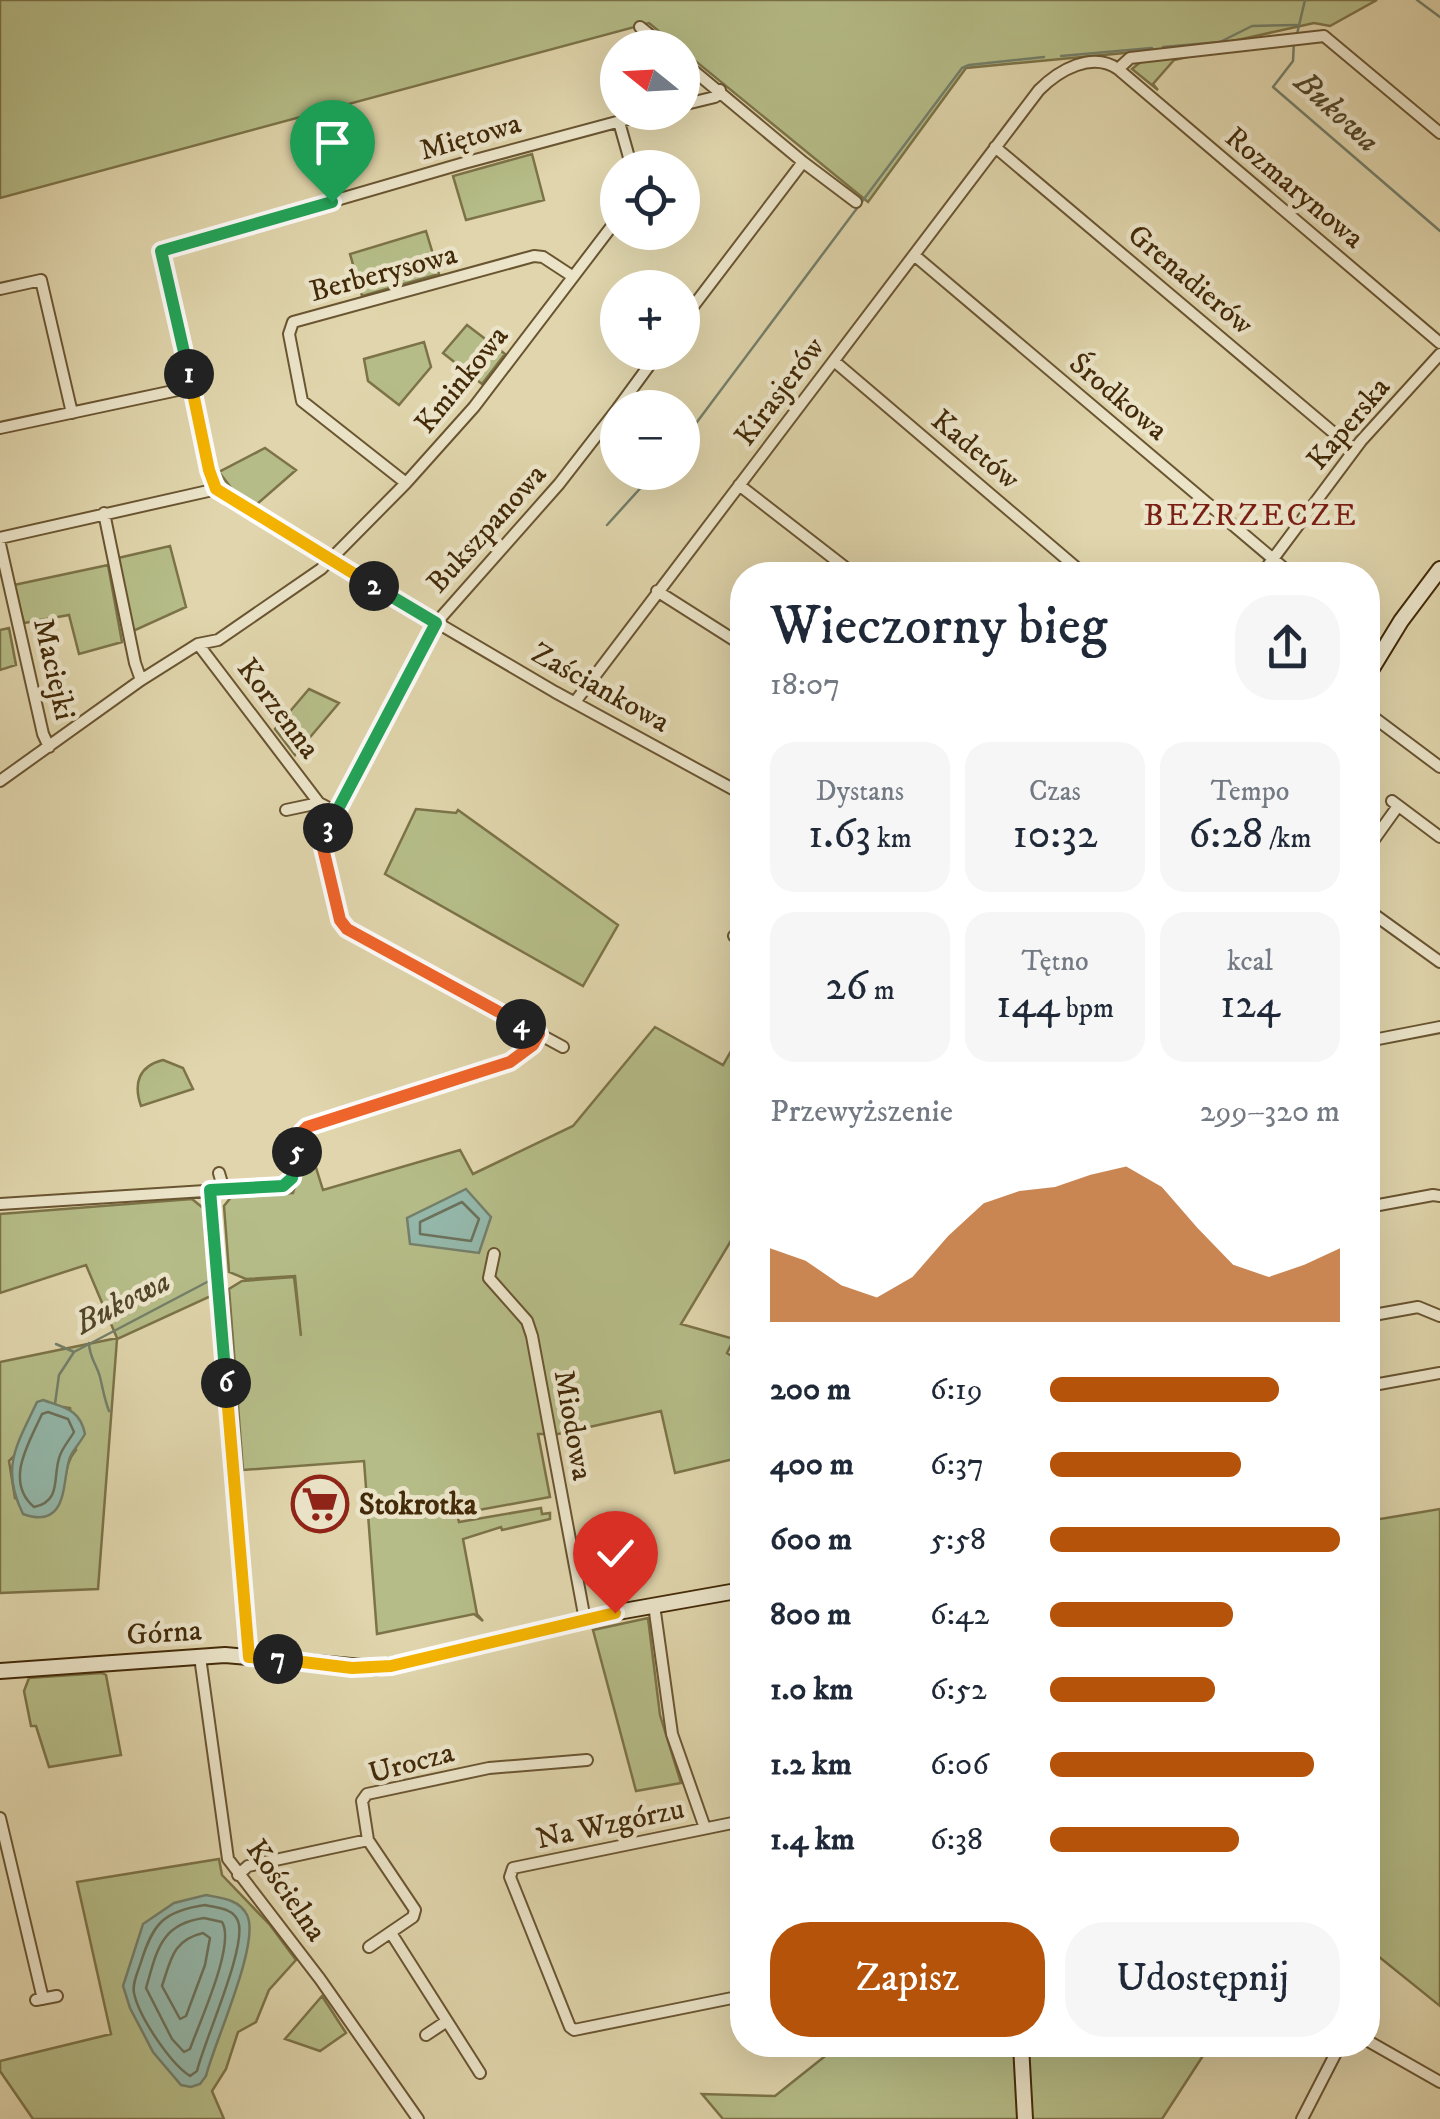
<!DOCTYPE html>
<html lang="pl">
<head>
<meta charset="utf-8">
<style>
	body { margin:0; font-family:"IM FELL DW Pica",serif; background:#f6f6f7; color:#1f2937; height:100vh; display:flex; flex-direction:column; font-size:38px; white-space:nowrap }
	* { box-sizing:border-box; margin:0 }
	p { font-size:32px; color:#747a83 }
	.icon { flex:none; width:55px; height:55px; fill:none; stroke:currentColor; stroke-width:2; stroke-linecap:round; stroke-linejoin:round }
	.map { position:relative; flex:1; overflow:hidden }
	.sheet { position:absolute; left:730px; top:562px; width:650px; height:1495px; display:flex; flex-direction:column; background:#fff; border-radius:40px; box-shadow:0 10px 40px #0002 }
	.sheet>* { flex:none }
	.needle { width:65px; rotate:288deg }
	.tools { position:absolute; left:600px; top:30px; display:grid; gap:20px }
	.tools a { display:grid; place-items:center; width:100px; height:100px; border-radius:50%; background:#fff; box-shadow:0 10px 40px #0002; font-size:50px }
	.pin { position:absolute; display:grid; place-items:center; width:85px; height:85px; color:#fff; margin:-102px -42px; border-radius:50% 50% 50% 0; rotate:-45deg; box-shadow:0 0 10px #0007 }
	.pin .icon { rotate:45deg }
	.km { position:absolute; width:50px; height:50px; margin:-25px; border-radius:50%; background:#222; color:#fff; font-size:28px; line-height:50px; text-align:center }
	.round { display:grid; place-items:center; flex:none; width:105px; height:105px; border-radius:40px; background:#f6f6f7 }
	.overview { display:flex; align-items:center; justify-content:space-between; height:170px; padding:0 40px }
	h1 { font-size:55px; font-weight:600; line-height:75px }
	.stats { display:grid; grid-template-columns:repeat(3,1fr); gap:15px; height:170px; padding:10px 40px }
	.stats div { display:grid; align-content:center; border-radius:25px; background:#f6f6f7; text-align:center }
	.stats b { font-size:42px; font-weight:600 }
	.stats small { font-size:28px; font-weight:400 }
	.stats p { font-size:28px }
	.chart { height:280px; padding:20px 40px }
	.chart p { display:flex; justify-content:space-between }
	.chart svg { width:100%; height:180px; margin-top:10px; fill:#b45309; opacity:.7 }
	.action { display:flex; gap:20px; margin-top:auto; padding:20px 40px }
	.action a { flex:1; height:115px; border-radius:40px; background:#b45309; color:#fff; font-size:40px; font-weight:600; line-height:115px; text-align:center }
	.action a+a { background:#f6f6f7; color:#1f2937 }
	ul { padding:0 40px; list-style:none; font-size:32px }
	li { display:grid; grid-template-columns:160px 120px 1fr; align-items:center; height:75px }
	li i { height:25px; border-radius:12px; background:#b45309 }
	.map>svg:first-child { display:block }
</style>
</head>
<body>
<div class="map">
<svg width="1440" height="2119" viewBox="0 0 1440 2119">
	<rect width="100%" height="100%" fill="#e0d5ac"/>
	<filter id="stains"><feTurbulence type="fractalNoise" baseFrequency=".002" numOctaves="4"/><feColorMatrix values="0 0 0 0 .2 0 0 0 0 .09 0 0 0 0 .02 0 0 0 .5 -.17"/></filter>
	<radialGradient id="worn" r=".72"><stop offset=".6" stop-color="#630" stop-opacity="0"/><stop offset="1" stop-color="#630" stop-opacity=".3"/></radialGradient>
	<!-- green -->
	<path fill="#b5bc87" stroke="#7c7348" stroke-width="2.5" fill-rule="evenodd" d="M0,0H1377L1330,26L1314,23L1220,44L966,68L868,202L649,23L0,198Z
		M1191,56L1174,60L1153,84L1158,90L1132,69L1143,60Z
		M532,154L544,200L466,220L453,176Z
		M426,231L439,274L362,296L350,254Z
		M467,325L505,354L482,384L443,353Z
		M424,342L431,367L399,405L368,381L364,359Z
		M265,448L296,470L256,505L232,489L219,472Z
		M170,546L186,607L131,632L118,558Z
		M108,565L122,642L79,654L69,615L24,623L14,585Z
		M9,628L16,665L0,670V630Z
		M309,689L339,703L295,755L275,729Z
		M416,809L456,813L458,810L618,925L583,986L385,874Z
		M655,1027L723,1065L742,1032V1238L735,1234L681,1324L734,1339L727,1353L742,1363V1457L675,1473L661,1411L558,1434H538L550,1497L457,1514L459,1522L541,1508L542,1514L550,1513V1519L502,1530L501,1527L463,1539L477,1614L483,1621L474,1614L377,1634L364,1461L243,1470L229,1289L242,1281L294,1277L301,1336L295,1276L246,1279L229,1272L224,1206L232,1196L293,1193L308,1142L323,1190L460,1150L473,1174L573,1126Z
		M163,1060L183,1068L193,1089L141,1106C133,1083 139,1066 163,1060Z
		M192,1199L203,1208L211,1296L117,1339L98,1589L0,1593V1362L117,1338L86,1265L0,1293V1214ZM63,1407L70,1408L76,1450C61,1467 69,1490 52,1512L15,1498L9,1461Z
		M1440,1509V2006L1368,1948V1620L1373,1612L1368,1607V1521Z
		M648,1618L660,1715L681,1783L636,1791L593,1630Z
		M102,1673L106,1675L121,1755L49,1767L36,1726H31L24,1691L29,1678Z
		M219,1859L222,1875L270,1925L296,1960L269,1990L256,2022L238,2032L226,2069L212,2091L224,2119H33L0,2071V2061L111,2034L77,1882Z
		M322,1996L346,2033L320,2051L285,2039Z
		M839,2045H1210L1162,2119H723L702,2094L775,2096Z"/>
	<!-- water -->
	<path fill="#94b8ab" stroke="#747f6a" stroke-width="2.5" d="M466,1189L491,1217L479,1253L410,1244L407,1218Z
		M43,1400C65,1408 80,1409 85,1434C81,1441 75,1448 71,1455C61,1473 72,1532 23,1514C0,1467 17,1445 37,1402Z
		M206,1895C221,1898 239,1899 247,1915C261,1942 214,2043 206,2076L200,2084L191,2087L181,2085L153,2052L130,2008L123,1986L143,1924L174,1903Z"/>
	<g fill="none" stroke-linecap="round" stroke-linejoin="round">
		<!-- shore -->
		<path stroke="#6c715a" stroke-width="2.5" d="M462,1202L479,1219L471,1241L420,1234V1222Z
			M48,1412L68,1419L74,1432C70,1439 64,1446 61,1453C51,1473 64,1501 34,1507C4,1481 29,1443 42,1414Z
			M205,1905C217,1908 233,1908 238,1921C248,1945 204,2041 197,2071L190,2076C170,2063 139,2017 134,1993C132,1983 138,1972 141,1962C153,1924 163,1911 205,1905Z
			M204,1918L222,1922C236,1944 199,2023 190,2049L184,2052L172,2039L146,1988C157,1951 160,1924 204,1918Z
			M203,1933L210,1938L205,1965L186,2016L180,2019L162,1986C171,1959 173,1940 203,1933Z"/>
		<!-- stream -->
		<path stroke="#747f6a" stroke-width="2.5" d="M1417,0L1440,17
			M1297,34L1305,0
			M1294,41L1293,61L1273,87L1440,231
			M1163,47L1220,42L1252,26L1297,25
			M1061,56L1152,48
			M682,442L962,68L969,65L1044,57
			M607,525L655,472
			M89,1343C89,1357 97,1365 100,1377C103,1389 104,1398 109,1411
			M56,1344L74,1352L209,1281
			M55,1404L59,1375L74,1352"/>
		<!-- street casing -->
		<g stroke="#6a5531" stroke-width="14">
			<path id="street" d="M640,27L666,48
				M682,61L803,162L682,321
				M1118,69L1130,58L1324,36L1440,133
				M682,105L715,97L720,90
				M619,122L632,168
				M995,147L1354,450
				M803,162L856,202
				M914,255L1292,575
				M0,289L41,280L72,413
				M834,361L1085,575
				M192,387C200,424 200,476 230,501L555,692L742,794
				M618,408L659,352
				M0,428L192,387L161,251L464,163L654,112
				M406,483L302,401L289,334L293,322L534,256L543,257L572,276
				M739,485L855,575
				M104,513L135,663L141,680
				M0,538L217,489
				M0,544L43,734L49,747
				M1261,575L1361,441L1440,354
				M657,591L742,645
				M1368,640L1382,651
				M198,644L319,803
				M575,702L1039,90C1059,70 1092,51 1118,69L1440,343
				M1368,713L1440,767
				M0,781L141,680L198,644L218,640L321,569L406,483L474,407L618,218
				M1392,801L1440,837
				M286,810L319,803L336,812
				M1368,848L1398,806
				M1368,910L1440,962
				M734,936L742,941
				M539,1034L563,1047
				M1368,1041L1440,1027
				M219,1173L224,1190
				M210,1190L249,1657
				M0,1204L283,1186C300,1170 293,1145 307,1127L511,1062L533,1045L539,1034L347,929L341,919L323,848L325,834L436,623L559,484L618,408
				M1368,1207L1433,1195L1440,1196
				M494,1254L489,1278L527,1321L532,1336L585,1620
				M1368,1316L1418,1307L1440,1316
				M742,1341L738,1350L742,1352
				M1368,1386L1440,1373
				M654,1605L672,1734L705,1828
				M200,1657L228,1859L320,1979L418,2119
				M0,1818L43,1999
				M742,1821L513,1868L510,1877L570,2027L574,2030L742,1996
				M368,1840L415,1910L413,1917L369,1947
				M238,1875L248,1866L368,1840L362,1801L367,1794L489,1768L587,1760
				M391,1933L480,2073
				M36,2000L57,1996
				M426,2035L447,2021
				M1368,2041L1440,2082
				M1302,2119L1340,2045"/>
		</g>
		<!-- secondary casing -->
		<g stroke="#432a08" stroke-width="18">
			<path id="secondary" d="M1368,675L1401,621L1440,569
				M0,1671L225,1655L374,1668L414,1661L618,1612L742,1590
				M1021,2045L1025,2119"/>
		</g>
		<!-- street -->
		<use href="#street" stroke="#ebe4c9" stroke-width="10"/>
		<!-- secondary -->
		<use href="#secondary" stroke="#ebe4c9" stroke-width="14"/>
	</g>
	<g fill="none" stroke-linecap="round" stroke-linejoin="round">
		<!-- split-1 casing -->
		<g stroke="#fff" stroke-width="20">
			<path id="split-1" d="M189,374L161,251L332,202"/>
		</g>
		<!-- split-2 casing -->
		<g stroke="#fff" stroke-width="20">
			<path id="split-2" d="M189,374L209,470L216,489L374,586"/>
		</g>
		<!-- split-3 casing -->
		<g stroke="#fff" stroke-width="20">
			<path id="split-3" d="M328,828L436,623L374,586"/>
		</g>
		<!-- split-4 casing -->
		<g stroke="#fff" stroke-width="20">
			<path id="split-4" d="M328,828L323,848L340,920L347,929L521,1024"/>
		</g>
		<!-- split-5 casing -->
		<g stroke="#fff" stroke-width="20">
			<path id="split-5" d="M297,1152L301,1133L307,1127L510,1062L533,1045L539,1034L521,1024"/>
		</g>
		<!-- split-6 casing -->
		<g stroke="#fff" stroke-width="20">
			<path id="split-6" d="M226,1383L210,1190L283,1186L292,1178L297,1152"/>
		</g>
		<!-- split-7 casing -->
		<g stroke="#fff" stroke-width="20">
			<path id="split-7" d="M226,1383L249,1657L278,1659"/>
		</g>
		<!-- split-8 casing -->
		<g stroke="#fff" stroke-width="20">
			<path id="split-8" d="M278,1659L352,1668L391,1666L615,1613"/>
		</g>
		<!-- split-1 -->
		<use href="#split-1" stroke="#22a559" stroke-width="12"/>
		<!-- split-2 -->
		<use href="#split-2" stroke="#f5b400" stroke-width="12"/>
		<!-- split-3 -->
		<use href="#split-3" stroke="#22a559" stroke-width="12"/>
		<!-- split-4 -->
		<use href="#split-4" stroke="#f0652b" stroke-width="12"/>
		<!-- split-5 -->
		<use href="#split-5" stroke="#f0652b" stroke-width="12"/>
		<!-- split-6 -->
		<use href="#split-6" stroke="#22a559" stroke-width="12"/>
		<!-- split-7 -->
		<use href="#split-7" stroke="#f5b400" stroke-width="12"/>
		<!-- split-8 -->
		<use href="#split-8" stroke="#f5b400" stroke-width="12"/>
	</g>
	<!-- icons -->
	<defs>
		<g id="supermarket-ring" transform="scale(2.875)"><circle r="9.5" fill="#ebe4c9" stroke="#8f2418" stroke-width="1.5"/><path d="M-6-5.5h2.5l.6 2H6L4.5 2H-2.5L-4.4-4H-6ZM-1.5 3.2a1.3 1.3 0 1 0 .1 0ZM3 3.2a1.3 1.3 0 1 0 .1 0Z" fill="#8f2418"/></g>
	</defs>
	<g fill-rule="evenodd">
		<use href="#supermarket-ring" x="320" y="1504"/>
	</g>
	<g text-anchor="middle" stroke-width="9" stroke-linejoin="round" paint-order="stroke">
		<!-- street labels -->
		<g font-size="30" fill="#432a08" stroke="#ebe4c9">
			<text transform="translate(470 136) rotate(-16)" y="10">Miętowa</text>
			<text transform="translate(1295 187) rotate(40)" y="10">Rozmarynowa</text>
			<text transform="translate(383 272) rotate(-15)" y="10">Berberysowa</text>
			<text transform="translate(1191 279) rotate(40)" y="10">Grenadierów</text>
			<text transform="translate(461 379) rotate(-51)" y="10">Kminkowa</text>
			<text transform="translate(779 391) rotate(-53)" y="10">Kirasjerów</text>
			<text transform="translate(1119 396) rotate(40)" y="10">Środkowa</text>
			<text transform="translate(1348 423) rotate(-50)" y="10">Kaperska</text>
			<text transform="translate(976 449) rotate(40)" y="10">Kadetów</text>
			<text transform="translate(486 528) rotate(-48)" y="10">Bukszpanowa</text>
			<text transform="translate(55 669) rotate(77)" y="10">Maciejki</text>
			<text transform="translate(601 687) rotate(29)" y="10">Zaściankowa</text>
			<text transform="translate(279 708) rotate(53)" y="10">Korzenna</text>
			<text transform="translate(574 1425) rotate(80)" y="10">Miodowa</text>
			<text transform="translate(164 1632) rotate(-4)" y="10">Górna</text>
			<text transform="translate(411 1762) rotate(-15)" y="10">Urocza</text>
			<text transform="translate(610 1823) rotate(-12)" y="10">Na Wzgórzu</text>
			<text transform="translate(287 1890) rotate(55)" y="10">Kościelna</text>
		</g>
		<!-- poi labels -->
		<g font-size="30" font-weight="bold" fill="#432a08" stroke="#ebe4c9" text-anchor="start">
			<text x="359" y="1514">Stokrotka</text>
		</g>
		<!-- water labels -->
		<g font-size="32" font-style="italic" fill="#534629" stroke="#ebe4c9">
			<text transform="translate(1338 111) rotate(43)" y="11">Bukowa</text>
			<text transform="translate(122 1301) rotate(-27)" y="11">Bukowa</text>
		</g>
		<!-- neighbourhood labels -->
		<g font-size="32" letter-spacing="2.5" fill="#7a1f14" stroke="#ebe4c9">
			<text x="1251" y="525">BEZRZECZE</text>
		</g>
	</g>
	<rect width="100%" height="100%" filter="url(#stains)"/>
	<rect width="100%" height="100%" fill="url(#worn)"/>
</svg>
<div class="tools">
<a><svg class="needle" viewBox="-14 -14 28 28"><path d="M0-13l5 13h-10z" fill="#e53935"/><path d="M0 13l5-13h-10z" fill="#747a83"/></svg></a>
<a><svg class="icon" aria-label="locate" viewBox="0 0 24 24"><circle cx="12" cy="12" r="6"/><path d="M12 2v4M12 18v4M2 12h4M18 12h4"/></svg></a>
<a>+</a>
<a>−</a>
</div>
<div class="pin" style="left:332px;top:202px;background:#1e9e55"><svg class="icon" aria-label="arrive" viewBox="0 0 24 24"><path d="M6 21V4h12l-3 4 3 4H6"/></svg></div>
<div class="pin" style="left:615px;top:1613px;background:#d93025"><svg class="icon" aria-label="check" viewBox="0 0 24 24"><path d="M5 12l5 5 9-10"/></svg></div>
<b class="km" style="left:189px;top:374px">1</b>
<b class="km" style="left:374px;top:586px">2</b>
<b class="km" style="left:328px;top:828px">3</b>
<b class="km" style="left:521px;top:1024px">4</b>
<b class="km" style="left:297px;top:1152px">5</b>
<b class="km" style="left:226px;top:1383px">6</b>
<b class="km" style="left:278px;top:1659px">7</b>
<section class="sheet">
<div class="overview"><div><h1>Wieczorny bieg</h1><p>18:07</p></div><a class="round"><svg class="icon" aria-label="share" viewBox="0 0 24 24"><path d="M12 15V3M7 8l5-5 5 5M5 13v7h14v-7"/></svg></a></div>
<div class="stats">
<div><p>Dystans</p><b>1.63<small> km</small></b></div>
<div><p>Czas</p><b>10:32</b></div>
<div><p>Tempo</p><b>6:28<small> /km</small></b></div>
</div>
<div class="stats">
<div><b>26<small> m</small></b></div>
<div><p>Tętno</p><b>144<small> bpm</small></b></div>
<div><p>kcal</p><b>124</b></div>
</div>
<div class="chart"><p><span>Przewyższenie</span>299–320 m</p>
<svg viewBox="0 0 160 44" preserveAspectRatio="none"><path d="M0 44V26L10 29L20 35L30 38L40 33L50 23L60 15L70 12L80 11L90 8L100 6L110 11L120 21L130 30L140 33L150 30L160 26V44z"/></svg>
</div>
<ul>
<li><b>200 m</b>6:19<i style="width:79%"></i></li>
<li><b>400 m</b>6:37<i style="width:66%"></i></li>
<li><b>600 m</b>5:58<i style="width:100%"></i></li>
<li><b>800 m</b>6:42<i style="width:63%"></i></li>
<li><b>1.0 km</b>6:52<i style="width:57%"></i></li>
<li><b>1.2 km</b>6:06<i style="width:91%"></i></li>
<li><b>1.4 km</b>6:38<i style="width:65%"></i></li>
</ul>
<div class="action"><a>Zapisz</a><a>Udostępnij</a></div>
</section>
</div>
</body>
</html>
